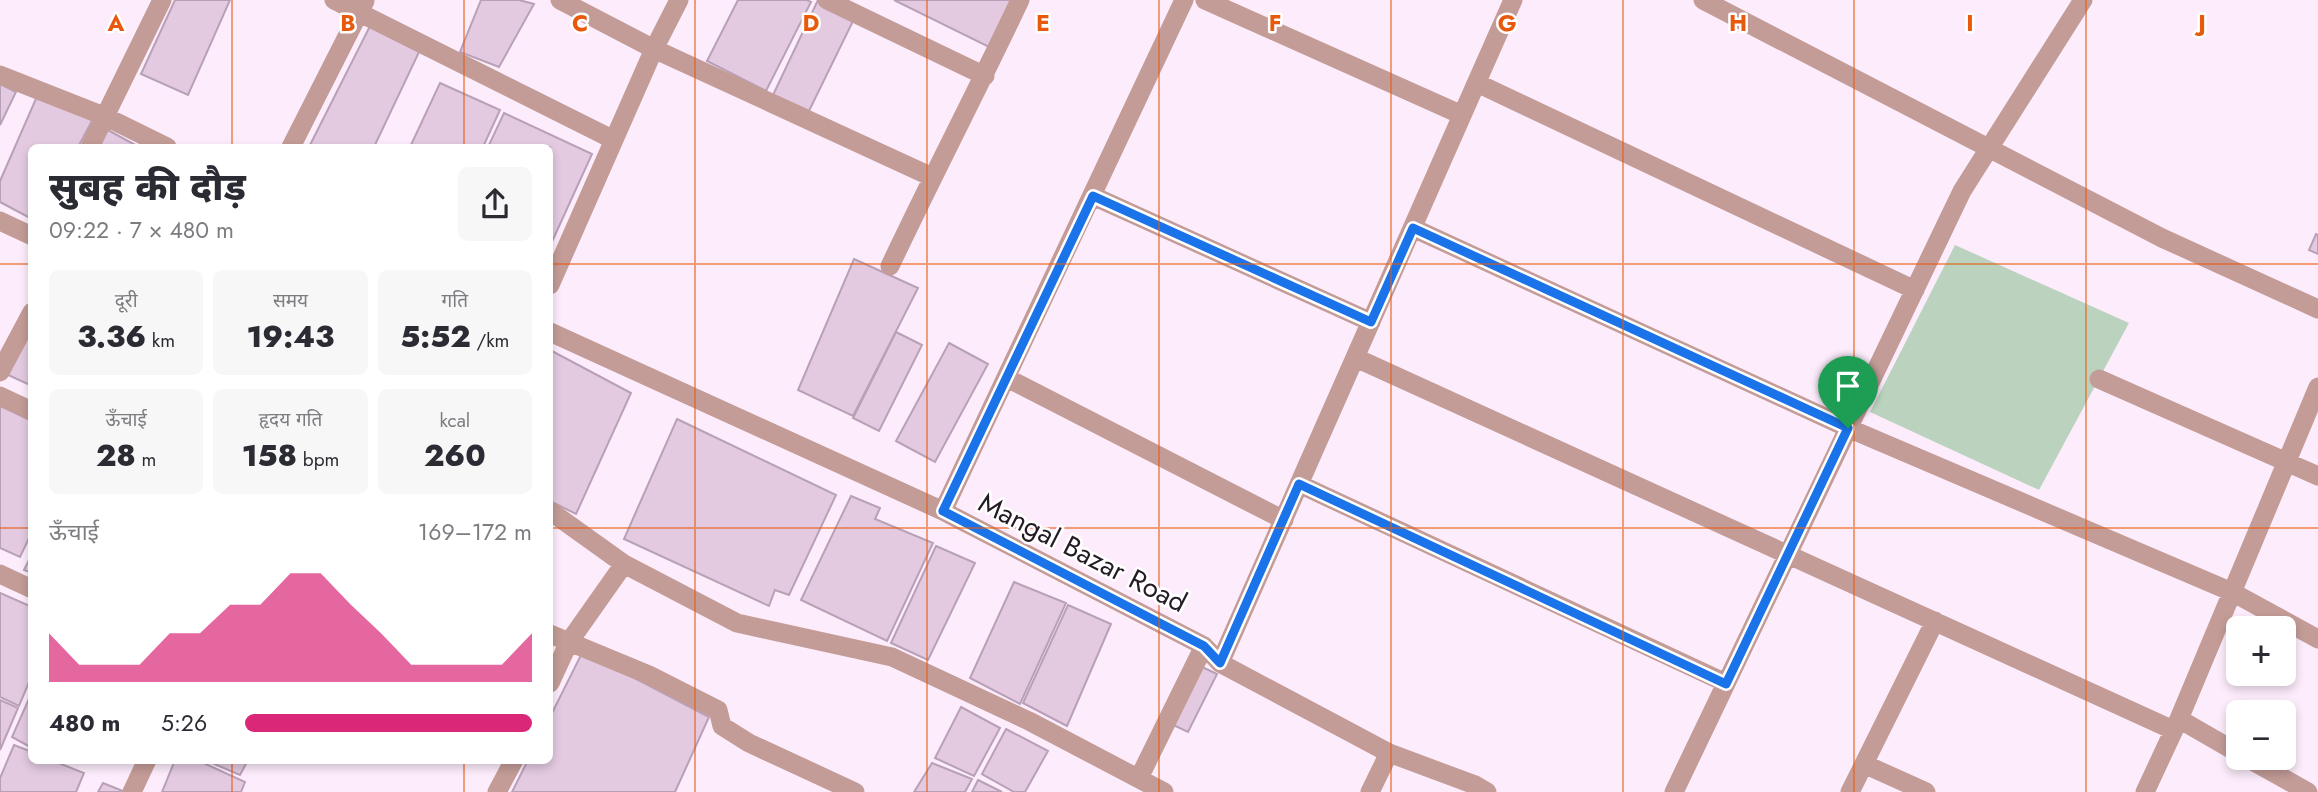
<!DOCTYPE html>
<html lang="hi">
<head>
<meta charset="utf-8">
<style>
	body { margin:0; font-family:Jost,"Noto Sans Devanagari",sans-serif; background:#f7f7f7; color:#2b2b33; height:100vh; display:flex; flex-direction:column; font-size:26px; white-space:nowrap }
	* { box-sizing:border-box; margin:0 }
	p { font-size:23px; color:#7c7c81 }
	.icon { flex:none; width:38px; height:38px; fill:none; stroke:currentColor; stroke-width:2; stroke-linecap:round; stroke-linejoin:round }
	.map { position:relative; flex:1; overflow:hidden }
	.details { position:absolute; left:28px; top:144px; width:525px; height:620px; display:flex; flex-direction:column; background:#fff; border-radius:10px; box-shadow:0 4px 10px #0003 }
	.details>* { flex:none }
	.tools { position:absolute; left:2226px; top:616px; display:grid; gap:14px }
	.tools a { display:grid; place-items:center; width:70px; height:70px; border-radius:10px; background:#fff; box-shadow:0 4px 10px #0003; font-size:35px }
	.pin { position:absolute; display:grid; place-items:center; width:60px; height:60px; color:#fff; margin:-72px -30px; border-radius:50% 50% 50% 0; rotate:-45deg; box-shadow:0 0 7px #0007 }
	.pin .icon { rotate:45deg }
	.round { display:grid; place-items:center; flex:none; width:74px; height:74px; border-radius:10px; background:#f7f7f7 }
	.headline { display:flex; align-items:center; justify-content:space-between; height:119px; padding:0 21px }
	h1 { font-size:38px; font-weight:800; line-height:52px }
	.stats { display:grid; grid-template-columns:repeat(3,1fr); gap:10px; height:119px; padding:7px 21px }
	.stats div { display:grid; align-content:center; border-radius:10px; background:#f7f7f7; text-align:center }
	.stats b { font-size:30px; font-weight:800 }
	.stats small { font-size:19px; font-weight:400 }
	.stats p { font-size:19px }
	.chart { height:196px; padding:14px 21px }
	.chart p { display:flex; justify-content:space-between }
	.chart svg { width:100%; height:126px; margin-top:7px; fill:#db2777; opacity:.7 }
	ul { padding:0 21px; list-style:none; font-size:23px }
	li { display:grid; grid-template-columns:112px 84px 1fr; align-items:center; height:52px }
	li i { height:18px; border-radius:9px; background:#db2777 }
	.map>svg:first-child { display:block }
</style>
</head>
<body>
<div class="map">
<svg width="2318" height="792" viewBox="0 0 2318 792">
	<rect width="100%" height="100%" fill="#fdedfc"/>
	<!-- green -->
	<path fill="#bbd3be" d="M1955,245L2129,323L2039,490L1870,412Z"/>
	<!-- building -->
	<path fill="#e3cae1" stroke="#b8a0b7" stroke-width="2" d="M175,0H230L188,95L141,74Z
		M481,0H519L534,4L499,67L460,52Z
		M738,0H807L811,2L766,91L707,61Z
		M818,0L855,17L809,111L773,95Z
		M894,0H1012L989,47Z
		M371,24L420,50L374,147H309Z
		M440,83L500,110L483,147H410Z
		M0,84L16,92L0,125Z
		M38,94L93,119L78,147H32V219L0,202V181Z
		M504,113L592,154L550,246V147H488Z
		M106,129L139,147H98Z
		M2316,234L2318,235V254L2309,250Z
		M854,259L918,288L853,416L798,390Z
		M32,319V386L6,374Z
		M896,332L922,345L879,431L853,418Z
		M949,343L988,364L935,462L896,441Z
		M550,350L631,393L576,514L550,501Z
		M0,406L32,421V532L20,557L0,548Z
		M677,419L836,495L789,595L775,590L769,606L624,539Z
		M851,496L880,508L875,519L933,543L887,641L801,600Z
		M936,546L975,563L928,660L891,643Z
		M32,554V573L24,570Z
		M1014,582L1066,603L1020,704L970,678Z
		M0,593L32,607V675L19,706L0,697Z
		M1068,605L1111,624L1067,726L1023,703Z
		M583,651L709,717L675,792H512L528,760H550V717Z
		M1200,666L1217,674L1188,732L1171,724Z
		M32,692V748L12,737Z
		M0,700L18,708L0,750Z
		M961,707L1000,728L974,776L935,758Z
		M1006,729L1048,751L1025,792H1014L982,774Z
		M14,745L32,752V760H51L84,773L76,792H0V778Z
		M175,760H197L245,782L241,792H162Z
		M205,760H248L240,775Z
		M932,763L972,779L965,792H914Z
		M978,780L1002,792H972Z
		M103,783L125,792H98Z"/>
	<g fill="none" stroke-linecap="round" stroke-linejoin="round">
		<!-- minor -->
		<path stroke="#c39c97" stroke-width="19" d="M334,0L614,140
			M560,0L654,49L932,177
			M827,0L985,76
			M1205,0L1462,115
			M1703,0L2162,238L2318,309
			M0,75L104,116L167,147
			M1477,83L1915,290
			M90,147L162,0
			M291,147L365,1
			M1093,196L1371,322
			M0,221L32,236
			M1413,228L1848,428L2232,592L2318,639
			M890,266C932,177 978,89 1020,0
			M550,285L654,49L679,0
			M550,332L943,511L1204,646L1220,663L1389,753L1475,785L1487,792
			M1356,358L2173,730
			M0,372L32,312
			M1007,378L1284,520
			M2099,379L2318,476
			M0,396L32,411
			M1299,484L1726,683
			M550,511L624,564L737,623L892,657L1029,721L1164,792
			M943,511L1184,0
			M0,574L32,589
			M550,634L649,675L718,710L722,726L749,743L855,792
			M1220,663L1513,0
			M550,683L569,642L624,564
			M2179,719L2238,753
			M2247,758L2308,792
			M1864,764L1926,792
			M1139,778L1204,646
			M132,792L147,760
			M497,792L514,760
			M1370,792L1389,753
			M1674,792L1962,191L2083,0
			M1850,792L1935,621
			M2145,792L2179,719L2318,387"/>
	</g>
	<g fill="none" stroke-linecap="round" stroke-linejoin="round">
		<!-- route casing -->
		<g stroke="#fff" stroke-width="14">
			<path id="route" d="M1093,196L1371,322L1413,228L1848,428L1726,684L1299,484L1220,663L1204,646L943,511Z"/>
		</g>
		<!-- route -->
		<use href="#route" stroke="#1a73e8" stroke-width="9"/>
	</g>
	<!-- grid -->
	<path fill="none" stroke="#e8590c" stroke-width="2" stroke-opacity="0.55" d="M232,0V147M464,0V147M695,0V792M927,0V792M1159,0V792M1391,0V792M1623,0V792M1854,0V792M2086,0V792M0,264H32M550,264H2318M0,528H32M550,528H2318M232,760V792M464,760V792"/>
	<g text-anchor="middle" stroke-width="5" stroke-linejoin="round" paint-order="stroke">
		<!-- street labels -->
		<g font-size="28" fill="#241b24" stroke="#fff">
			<text transform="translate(1083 552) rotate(27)" y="10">Mangal Bazar Road</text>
		</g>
	</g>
	<g font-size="23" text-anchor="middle" font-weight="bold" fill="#e8590c" stroke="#fff" stroke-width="5" stroke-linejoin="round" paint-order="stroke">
		<text x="116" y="31">A</text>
		<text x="348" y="31">B</text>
		<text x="580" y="31">C</text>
		<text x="811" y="31">D</text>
		<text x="1043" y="31">E</text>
		<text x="1275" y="31">F</text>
		<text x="1507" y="31">G</text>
		<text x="1738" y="31">H</text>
		<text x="1970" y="31">I</text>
		<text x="2202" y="31">J</text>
	</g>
</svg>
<div class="tools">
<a>+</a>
<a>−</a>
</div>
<div class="pin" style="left:1848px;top:428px;background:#1e9e55"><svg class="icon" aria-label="arrive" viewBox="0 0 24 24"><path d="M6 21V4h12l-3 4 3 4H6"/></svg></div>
<section class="details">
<div class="headline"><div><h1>सुबह की दौड़</h1><p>09:22 · 7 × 480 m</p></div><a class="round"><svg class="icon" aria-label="share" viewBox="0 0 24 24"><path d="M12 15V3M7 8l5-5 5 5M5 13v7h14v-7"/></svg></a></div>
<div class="stats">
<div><p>दूरी</p><b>3.36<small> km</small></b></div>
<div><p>समय</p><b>19:43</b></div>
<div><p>गति</p><b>5:52<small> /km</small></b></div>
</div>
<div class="stats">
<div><p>ऊँचाई</p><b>28<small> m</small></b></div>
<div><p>हृदय गति</p><b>158<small> bpm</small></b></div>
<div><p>kcal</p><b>260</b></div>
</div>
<div class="chart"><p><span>ऊँचाई</span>169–172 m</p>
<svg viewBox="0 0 160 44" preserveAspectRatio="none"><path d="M0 44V27L10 38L20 38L30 38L40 27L50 27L60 17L70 17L80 6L90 6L100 17L110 27L120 38L130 38L140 38L150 38L160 27V44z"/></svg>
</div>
<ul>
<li><b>480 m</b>5:26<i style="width:100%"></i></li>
</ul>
</section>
</div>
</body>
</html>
